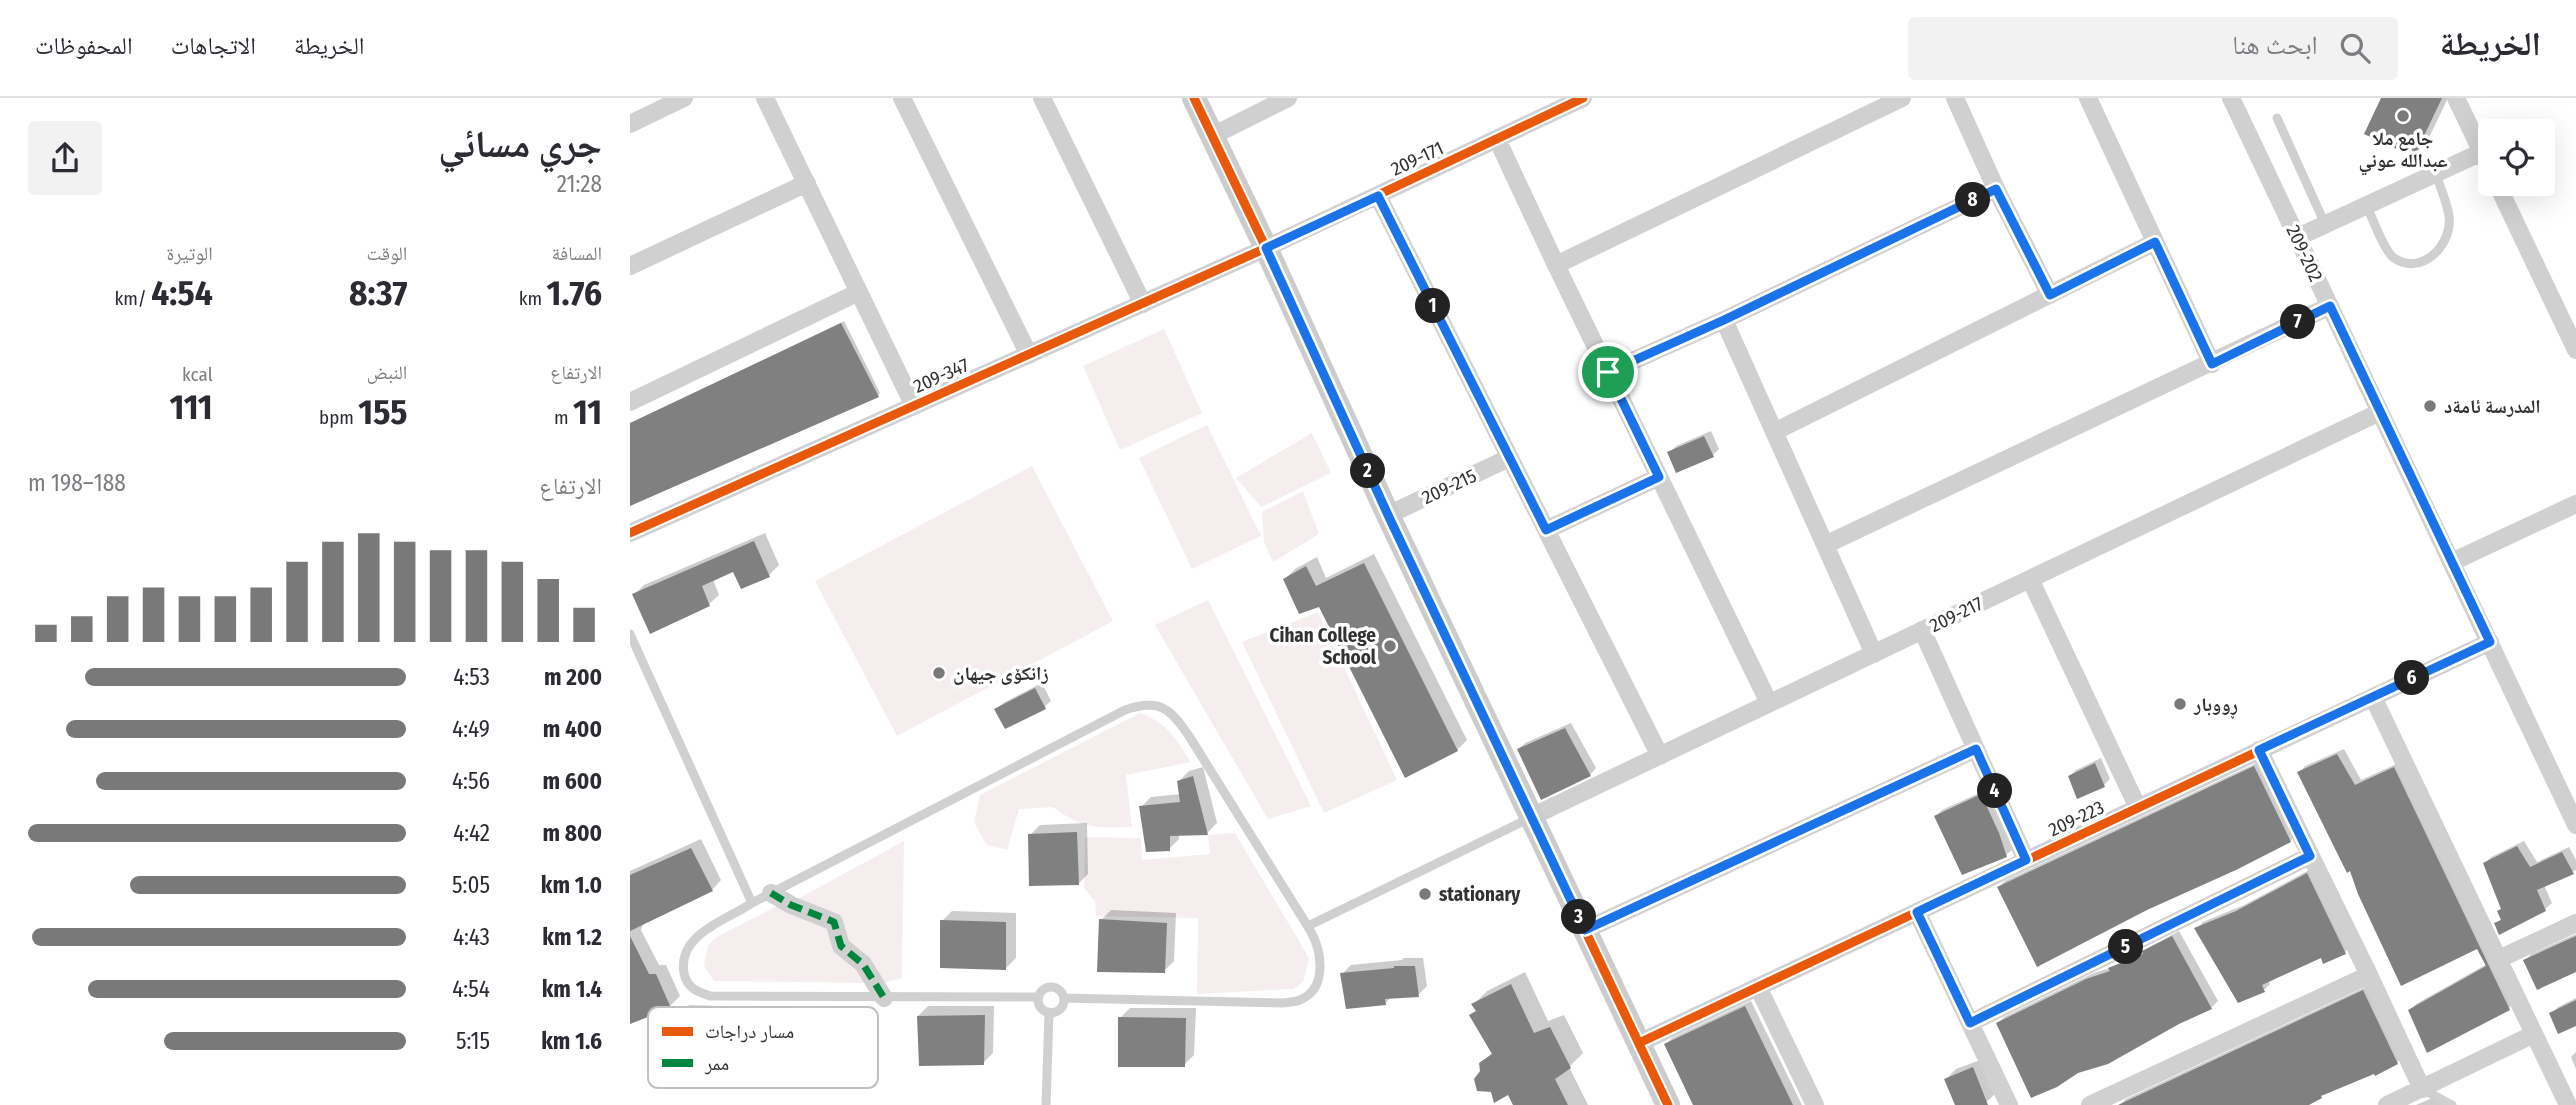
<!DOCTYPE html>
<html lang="ar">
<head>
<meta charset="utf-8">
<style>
	body { margin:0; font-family:"Fira Sans Condensed","Noto Naskh Arabic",sans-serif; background:#f2f2f3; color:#2b2b33; direction:rtl; height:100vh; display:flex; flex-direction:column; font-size:26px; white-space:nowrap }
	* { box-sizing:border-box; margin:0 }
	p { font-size:23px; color:#7c7c81 }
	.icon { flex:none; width:38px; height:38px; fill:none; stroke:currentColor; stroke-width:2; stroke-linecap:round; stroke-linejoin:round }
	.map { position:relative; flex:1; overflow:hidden; direction:ltr }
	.side { display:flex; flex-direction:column; background:#fff; width:630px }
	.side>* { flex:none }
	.tools { position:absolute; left:1848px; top:21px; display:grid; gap:14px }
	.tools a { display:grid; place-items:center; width:77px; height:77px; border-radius:7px; background:#fff; box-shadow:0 7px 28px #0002; font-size:35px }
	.pin { position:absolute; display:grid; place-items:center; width:60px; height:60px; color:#fff; margin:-30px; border:4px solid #fff; border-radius:50%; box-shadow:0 2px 7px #0007 }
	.km { position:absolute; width:35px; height:35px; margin:-18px; border-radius:50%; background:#222; color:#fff; font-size:19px; line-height:35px; text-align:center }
	.round { display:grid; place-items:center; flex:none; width:74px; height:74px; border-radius:7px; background:#f2f2f3 }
	.overview { display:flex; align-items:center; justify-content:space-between; height:119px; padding:0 28px }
	h1 { font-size:38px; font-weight:700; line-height:52px }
	.metrics { display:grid; grid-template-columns:repeat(3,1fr); gap:10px; height:119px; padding:7px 28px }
	.metrics div { display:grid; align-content:center }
	.metrics b { font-size:35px; font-weight:700 }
	.metrics small { font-size:19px; font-weight:400 }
	.metrics p { font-size:19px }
	.chart { height:196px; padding:14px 28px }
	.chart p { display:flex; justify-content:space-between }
	.chart svg { width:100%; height:126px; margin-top:7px; stroke:#797979; stroke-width:6 }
	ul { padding:0 28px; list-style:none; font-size:23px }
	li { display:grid; grid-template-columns:112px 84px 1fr; align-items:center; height:52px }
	li i { height:18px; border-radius:9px; background:#797979 }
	header { display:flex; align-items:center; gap:42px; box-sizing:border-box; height:98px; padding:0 35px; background:#fff; border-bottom:2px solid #e1e1e2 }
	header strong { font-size:33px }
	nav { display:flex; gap:38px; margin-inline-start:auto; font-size:24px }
	.search { width:490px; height:63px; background:#f2f2f3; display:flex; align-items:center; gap:18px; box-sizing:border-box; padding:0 24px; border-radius:7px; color:#7c7c81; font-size:26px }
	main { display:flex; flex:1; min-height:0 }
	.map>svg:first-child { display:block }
</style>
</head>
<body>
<header>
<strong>الخريطة</strong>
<div class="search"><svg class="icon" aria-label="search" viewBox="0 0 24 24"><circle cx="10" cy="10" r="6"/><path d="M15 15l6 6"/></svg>ابحث هنا</div>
<nav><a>الخريطة</a><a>الاتجاهات</a><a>المحفوظات</a></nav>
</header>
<main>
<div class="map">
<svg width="1946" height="1007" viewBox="0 0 1946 1007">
	<rect width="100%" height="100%" fill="#fff"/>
	<!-- green -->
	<path fill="#f6edee" d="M534,231L572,315L490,352L453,268Z
		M577,327L631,438L562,471L509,360Z
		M682,335L701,375L631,409L606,380Z
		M402,368L483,523L267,638L185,483Z
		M673,393L689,436L643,464L634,444L632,414Z
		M578,502L681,708L638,721L525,527Z
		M688,514L767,682L694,715L612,544Z
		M510,615C539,626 545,640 561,664L496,677L502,729C467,730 452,731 423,709L389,711L377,752L356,746L344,724L350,697Z
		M605,735L679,860L673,884L663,891L567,896L568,820L466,818L465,803L454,790L455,739L511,740L512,762L580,756L578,737Z
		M274,743L272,880L250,886L215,847L210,823L164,803Z
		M149,807L200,827L241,885L84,883L74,868L78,847L87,839Z"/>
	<!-- shadow -->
	<path fill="#0003" d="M1753,0H1818L1797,44L1784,57Z
		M214,223L250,295L248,298L0,406V326Z
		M1081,333L1089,351L1083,357L1039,355L1046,348Z
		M135,435L149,467L139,477L112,489L104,472L83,481L89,497L79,506L4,497L14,487Z
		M744,456L837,642L827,652L690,506L655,481L665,471L687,459L696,480Z
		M412,585L421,603L414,609L367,611L373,605Z
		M941,625L966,670L960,677L889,651L895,645Z
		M1714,651L1731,682L1771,664L1885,904L1879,910L1780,912L1786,906L1857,866L1848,849L1721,771L1669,675L1675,668Z
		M1471,660L1480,681L1474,687L1440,678L1446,672Z
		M1631,663L1667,736L1660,743L1369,789L1375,783Z
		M573,669L587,725L577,735L549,736V741L539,751L511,709L521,699L551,696L549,683L559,673Z
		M1358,691L1383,751L1376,757L1306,718L1312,712Z
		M457,725L458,776L448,786L400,737L410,727Z
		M71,741L91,782L82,792L14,824L11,832L29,867H36L50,898L40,908L0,924V773Z
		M1894,743L1907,764L1939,749L1946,762V772L1914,787L1922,805L1915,811L1870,834L1866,826L1872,820V810L1855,765L1861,759Z
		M1683,770L1721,848L1715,854L1691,858L1638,882L1640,886L1634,892L1567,831L1573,824L1614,807Z
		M481,812L546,815L544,863L534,873L471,822Z
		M322,813L386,815V860L376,870L312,823Z
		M1549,833L1588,903L1581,910L1548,925H1368L1374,919L1464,875L1483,869Z
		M1946,836V872L1895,863L1901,856Z
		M774,860H793L797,888L788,897L761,899L755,906L712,876L721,867L772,862Z
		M895,874L918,923L934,917L953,955L939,969L958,1007H885L879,994L852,973L851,966L863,954L842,917L847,912L844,906L857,893Z
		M1740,887L1773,958L1767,965L1695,994L1675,1007H1490L1496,1001Z
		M1946,900V926L1921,916L1928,909Z
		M1121,903L1172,1007H1066L1036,946L1042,940Z
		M59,907L119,909L118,938L112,944L53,913Z
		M298,908H364L363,955L353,965L288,918Z
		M500,910H566L564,957L554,967L490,920Z
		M1946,954V971L1941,959Z
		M1353,961L1366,995L1353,1007H1327L1316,981L1326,971Z
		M1807,998L1817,1007H1786Z"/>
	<!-- building -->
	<path fill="#808080" d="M1751,0H1812L1784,59L1734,36Z
		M211,225L249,299L0,408V325Z
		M1074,338L1084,359L1046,375L1037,354Z
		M124,443L140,479L111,491L103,474L72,488L80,508L20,536L2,496Z
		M734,465L828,653L775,680L689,509L669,516L653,481L676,468L686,488Z
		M405,590L416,611L375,631L364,611Z
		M935,630L961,678L911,702L887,651Z
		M1707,656L1725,687L1764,669L1880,912L1797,955L1778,912L1856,868L1847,851L1771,888L1728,796L1720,773L1717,775L1667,674Z
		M1465,665L1475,689L1447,701L1438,678Z
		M1624,668L1661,744L1606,772L1517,812L1407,869L1367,789Z
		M563,678L578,737L540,738V753L516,754L509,708L550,704L547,683Z
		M1351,696L1369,735L1377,759L1332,777L1304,718Z
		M447,734L449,787L399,788L398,736Z
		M1887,748L1900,769L1932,754L1944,776L1907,792L1916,813L1869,837L1864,825L1871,822L1867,813L1871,811L1853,765Z
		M61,750L83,793L0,833V777Z
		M1677,775L1716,856L1693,866L1691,860L1632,887L1635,894L1608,905L1564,830L1606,813Z
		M469,821L537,825L535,875L467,874Z
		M310,822L376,824V872L310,870Z
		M0,838L19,876H26L41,910L0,926Z
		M1542,838L1582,911L1549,926L1478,966L1448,975L1427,989L1401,1000L1366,925L1456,881L1480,873L1478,870L1513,856L1512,853Z
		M1946,838V874L1907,892L1893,862Z
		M764,868H785L789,899L755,901L756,907L716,911L710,875L764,870Z
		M881,886L904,935L920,929L941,970L925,981L938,1007H883L878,997L864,1005L861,994L847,993L844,981L850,973L849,965L862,956L839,917L846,913L841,906Z
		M1733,892L1768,966L1745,978L1744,976L1691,998L1692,1000L1679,1007H1488Z
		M1946,902V928L1928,936L1919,915Z
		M1115,908L1163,1007H1063L1034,946Z
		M355,917L354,967L289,968L287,918Z
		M488,919L556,920L555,969H488Z
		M1343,969L1358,1007H1325L1314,981Z"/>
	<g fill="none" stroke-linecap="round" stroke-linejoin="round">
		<!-- lane -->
		<path stroke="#d0d0d0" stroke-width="9" d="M1647,20L1695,126
			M1737,108C1742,120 1755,154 1764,160C1792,179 1823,146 1819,118C1817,104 1810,89 1806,76
			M0,536L122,805
			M678,828L900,720
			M408 902a13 13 0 1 1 26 0a13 13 0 1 1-26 0Z
			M409,899L80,898C66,893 57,890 54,875C47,836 97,822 122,805L495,612C529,600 540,610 559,638L680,832C692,853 698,890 670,902C665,904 658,904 653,905L434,900
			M1792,991L1822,1007
			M416,1007L419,914"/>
		<!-- street -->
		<path stroke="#d0d0d0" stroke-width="18" d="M135,0L284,308
			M272,0L399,257
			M412,0L513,206
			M1325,0L1366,91L1420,197
			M1458,0L1582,266
			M1601,0L1946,727
			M1826,0L1860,71
			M0,26L54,0
			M582,38L658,0
			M867,41L926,167L1139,605
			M1867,86L1946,252
			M748,98L1030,658
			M1668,139L1852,54
			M926,167L1272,0
			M0,168L177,85
			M1094,222L1244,556
			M978,274L1094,222L1366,91
			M0,304L229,194
			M1144,334L1525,144
			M758,417L879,360
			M916,432L1029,379
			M0,435L636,150L953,0
			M1195,447L1700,208
			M1822,464L1946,406
			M1400,481L1508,710
			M1292,532L1396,762
			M1743,599L1938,1007
			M1629,652L1739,877L1792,991
			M901,719L1750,314
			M141,795L161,807L204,824L211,848L233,866L254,900
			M1287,814L1379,1007
			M955,832L1346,651
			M1869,861L1946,825
			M1128,889L1185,1007
			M1340,925L1680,758
			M1009,945L1860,544
			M1460,1007L1739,877
			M1757,1007L1904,936"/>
		<!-- secondary -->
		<path stroke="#ccc" stroke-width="24" d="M564,0L636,150L758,417L1038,1007"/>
		<!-- quiet -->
		<path stroke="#00873e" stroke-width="7" stroke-dasharray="14 7" stroke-linecap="butt" d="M141,795L161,807L204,824L211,848L233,866L254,900"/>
		<!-- cycleway casing -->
		<g stroke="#fff" stroke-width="13">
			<path id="cycleway" d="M564,0L636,150L758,417L1038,1007
				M0,435L636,150L953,0
				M1009,945L1860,544"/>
		</g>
		<!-- cycleway -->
		<use href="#cycleway" stroke="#e8590c" stroke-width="9"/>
	</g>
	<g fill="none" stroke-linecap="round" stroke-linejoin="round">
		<!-- route casing -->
		<g stroke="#fff" stroke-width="14">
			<path id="route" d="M1366,91L1420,197L1525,144L1582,266L1700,208L1860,544L1629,652L1680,758L1340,925L1287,814L1396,762L1346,651L955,832L758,417L636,150L748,98L916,432L1029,379L978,274L1094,222Z"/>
		</g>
		<!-- route -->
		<use href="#route" stroke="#1a73e8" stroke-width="9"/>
	</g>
	<!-- markers -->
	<g fill="#797979" stroke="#fff" stroke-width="2.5">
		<circle cx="1773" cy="18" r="7"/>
		<circle cx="1800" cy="308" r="7"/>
		<circle cx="760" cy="548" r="7"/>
		<circle cx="309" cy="575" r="7"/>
		<circle cx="1550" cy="606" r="7"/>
		<circle cx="795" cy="796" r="7"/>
	</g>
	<g text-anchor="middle" stroke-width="7" stroke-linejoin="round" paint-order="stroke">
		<!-- poi labels -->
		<g font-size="19" font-weight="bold" fill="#313131" stroke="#fff" text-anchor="start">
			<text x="1773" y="47" text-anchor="middle">جامع ملا<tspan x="1773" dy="22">عبدالله عوني</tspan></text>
			<text x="1814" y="315">المدرسة ئامةد</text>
			<text x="746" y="544" text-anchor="end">Cihan College<tspan x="746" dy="22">School</tspan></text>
			<text x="323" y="582">زانکۆی جیھان</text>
			<text x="1564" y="613">ڕووبار</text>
			<text x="809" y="803">stationary</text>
		</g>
		<!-- street labels -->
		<g font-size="19" fill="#313131" stroke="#fff">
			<text transform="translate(787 60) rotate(-25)" y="7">209-171</text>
			<text transform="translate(1675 155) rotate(65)" y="7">209-202</text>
			<text transform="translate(311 277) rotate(-24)" y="7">209-347</text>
			<text transform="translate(819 388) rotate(-25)" y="7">209-215</text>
			<text transform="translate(1326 516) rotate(-26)" y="7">209-217</text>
			<text transform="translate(1446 720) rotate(-25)" y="7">209-223</text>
		</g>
	</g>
	<!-- legend -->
	<rect x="18" y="909" width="230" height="81" rx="10" fill="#fff" stroke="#c1c1c1" stroke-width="2"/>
	<rect x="32" y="929" width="31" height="9" fill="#e8590c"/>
	<rect x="32" y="961" width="31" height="8" fill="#00873e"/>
	<g font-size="19" fill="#313131">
		<text x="75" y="940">مسار دراجات</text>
		<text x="75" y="972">ممر</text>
	</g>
</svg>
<div class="tools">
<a><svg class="icon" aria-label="locate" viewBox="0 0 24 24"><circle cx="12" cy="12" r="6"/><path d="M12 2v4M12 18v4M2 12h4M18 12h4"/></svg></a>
</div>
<div class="pin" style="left:978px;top:274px;background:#1e9e55"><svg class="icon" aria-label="arrive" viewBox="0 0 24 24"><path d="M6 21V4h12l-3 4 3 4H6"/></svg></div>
<b class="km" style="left:803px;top:208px">1</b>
<b class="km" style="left:738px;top:373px">2</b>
<b class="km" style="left:949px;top:819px">3</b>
<b class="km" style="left:1365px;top:693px">4</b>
<b class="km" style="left:1496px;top:849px">5</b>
<b class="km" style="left:1782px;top:580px">6</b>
<b class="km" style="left:1668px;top:224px">7</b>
<b class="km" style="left:1343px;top:102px">8</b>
</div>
<section class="side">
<div class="overview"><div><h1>جري مسائي</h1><p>21:28</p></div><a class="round"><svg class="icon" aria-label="share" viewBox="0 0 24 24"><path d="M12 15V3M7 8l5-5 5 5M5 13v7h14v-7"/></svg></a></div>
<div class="metrics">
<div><p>المسافة</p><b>1.76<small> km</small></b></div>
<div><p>الوقت</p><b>8:37</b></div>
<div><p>الوتيرة</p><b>4:54<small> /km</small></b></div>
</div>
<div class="metrics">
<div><p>الارتفاع</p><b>11<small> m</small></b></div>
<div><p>النبض</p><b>155<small> bpm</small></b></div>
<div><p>kcal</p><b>111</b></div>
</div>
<div class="chart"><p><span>الارتفاع</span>188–198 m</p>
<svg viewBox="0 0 160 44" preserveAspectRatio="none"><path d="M5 44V38M15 44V35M25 44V28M35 44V25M45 44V28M55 44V28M65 44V25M75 44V16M85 44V9M95 44V6M105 44V9M115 44V12M125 44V12M135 44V16M145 44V22M155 44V32"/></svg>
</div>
<ul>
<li><b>200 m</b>4:53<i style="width:85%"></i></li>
<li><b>400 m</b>4:49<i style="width:90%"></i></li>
<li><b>600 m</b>4:56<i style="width:82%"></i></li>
<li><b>800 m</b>4:42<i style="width:100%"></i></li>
<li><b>1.0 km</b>5:05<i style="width:73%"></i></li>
<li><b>1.2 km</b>4:43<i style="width:99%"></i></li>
<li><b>1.4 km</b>4:54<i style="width:84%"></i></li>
<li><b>1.6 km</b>5:15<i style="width:64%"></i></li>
</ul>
</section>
</main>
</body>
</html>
